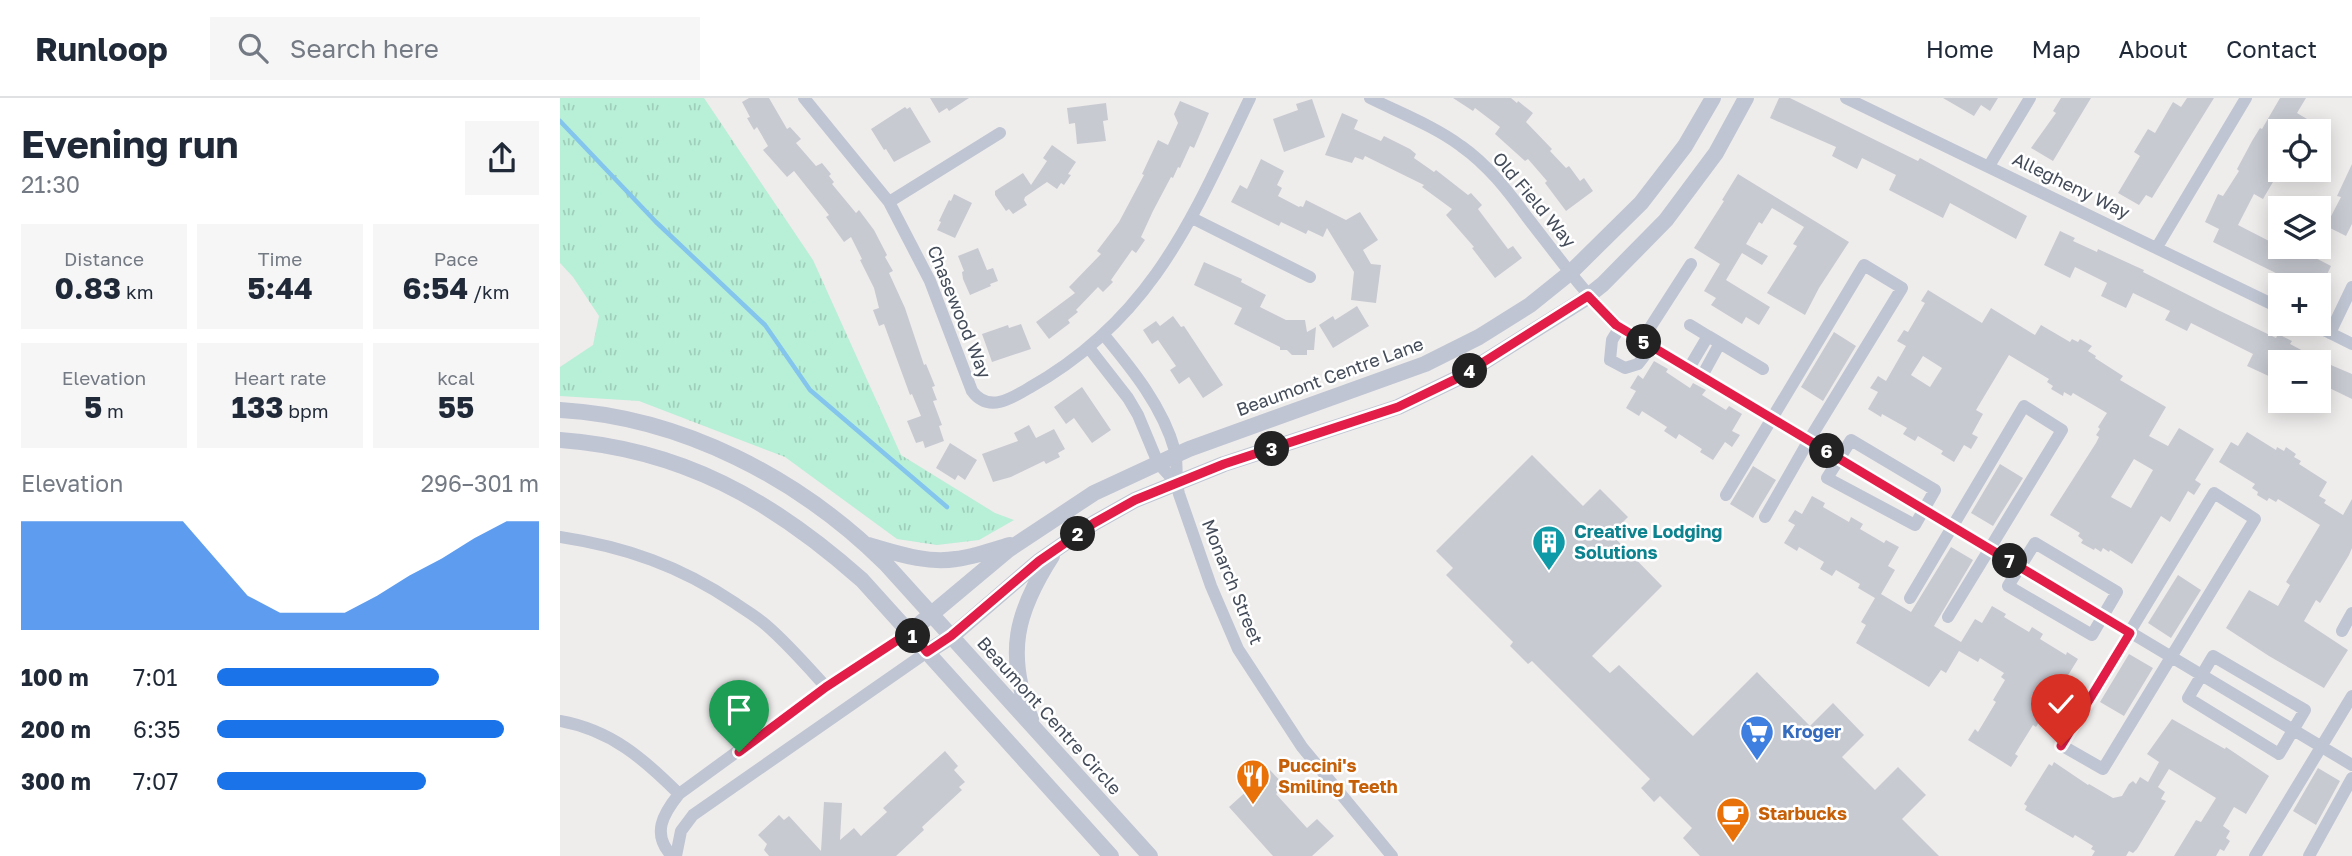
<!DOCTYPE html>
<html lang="en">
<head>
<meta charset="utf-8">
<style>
	body { margin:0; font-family:"Golos Text",sans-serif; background:#f6f6f7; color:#1f2937; height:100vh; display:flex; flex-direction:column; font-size:26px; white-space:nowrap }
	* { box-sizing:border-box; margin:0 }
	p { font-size:23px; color:#747a83 }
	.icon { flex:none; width:38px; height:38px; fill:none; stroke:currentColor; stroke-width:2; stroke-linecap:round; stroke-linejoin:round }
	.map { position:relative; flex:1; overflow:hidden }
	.side { display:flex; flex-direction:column; background:#fff; width:560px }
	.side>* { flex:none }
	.controls { position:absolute; left:1708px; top:21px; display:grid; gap:14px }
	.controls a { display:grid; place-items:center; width:63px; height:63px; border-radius:0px; background:#fff; box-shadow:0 4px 18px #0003; font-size:35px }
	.pin { position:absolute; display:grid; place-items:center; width:60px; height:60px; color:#fff; margin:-72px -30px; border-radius:50% 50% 50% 0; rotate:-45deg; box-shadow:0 0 7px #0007 }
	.pin .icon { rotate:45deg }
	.km { position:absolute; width:35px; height:35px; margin:-18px; border-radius:50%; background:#222; color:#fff; font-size:19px; line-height:35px; text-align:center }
	.round { display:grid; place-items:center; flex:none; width:74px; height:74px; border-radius:0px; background:#f6f6f7 }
	.head { display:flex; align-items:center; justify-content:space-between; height:119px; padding:0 21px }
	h1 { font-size:38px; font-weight:700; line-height:52px }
	.figures { display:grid; grid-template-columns:repeat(3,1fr); gap:10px; height:119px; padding:7px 21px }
	.figures div { display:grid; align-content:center; border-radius:0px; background:#f6f6f7; text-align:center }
	.figures b { font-size:30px; font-weight:700 }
	.figures small { font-size:19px; font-weight:400 }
	.figures p { font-size:19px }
	.chart { height:196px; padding:14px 21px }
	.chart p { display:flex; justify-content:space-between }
	.chart svg { width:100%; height:126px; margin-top:7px; fill:#1a73e8; opacity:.7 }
	ul { padding:0 21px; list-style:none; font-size:23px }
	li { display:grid; grid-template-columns:112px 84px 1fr; align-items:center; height:52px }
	li i { height:18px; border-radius:9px; background:#1a73e8 }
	header { display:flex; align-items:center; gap:42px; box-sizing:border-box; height:98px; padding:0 35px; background:#fff; border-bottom:2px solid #e0e1e3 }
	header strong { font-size:33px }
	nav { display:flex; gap:38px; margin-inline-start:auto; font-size:24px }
	.search { width:490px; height:63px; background:#f6f6f7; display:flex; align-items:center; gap:18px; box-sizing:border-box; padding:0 24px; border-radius:0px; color:#747a83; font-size:26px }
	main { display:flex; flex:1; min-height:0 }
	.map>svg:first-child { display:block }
</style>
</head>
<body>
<header>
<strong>Runloop</strong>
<div class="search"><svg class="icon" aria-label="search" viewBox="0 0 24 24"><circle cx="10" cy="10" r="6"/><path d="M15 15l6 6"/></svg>Search here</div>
<nav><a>Home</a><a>Map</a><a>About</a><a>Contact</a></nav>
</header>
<main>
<section class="side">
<div class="head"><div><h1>Evening run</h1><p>21:30</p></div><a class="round"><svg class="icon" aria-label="share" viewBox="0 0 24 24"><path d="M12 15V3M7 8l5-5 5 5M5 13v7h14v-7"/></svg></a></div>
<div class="figures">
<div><p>Distance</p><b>0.83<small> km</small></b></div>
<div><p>Time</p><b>5:44</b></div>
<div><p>Pace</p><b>6:54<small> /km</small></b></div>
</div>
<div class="figures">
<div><p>Elevation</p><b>5<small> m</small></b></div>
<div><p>Heart rate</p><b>133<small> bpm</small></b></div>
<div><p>kcal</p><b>55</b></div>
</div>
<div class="chart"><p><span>Elevation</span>296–301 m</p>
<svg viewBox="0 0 160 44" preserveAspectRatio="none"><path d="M0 44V6L10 6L20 6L30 6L40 6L50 6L60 19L70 32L80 38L90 38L100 38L110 32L120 25L130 19L140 12L150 6L160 6V44z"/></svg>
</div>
<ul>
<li><b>100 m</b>7:01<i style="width:69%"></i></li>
<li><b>200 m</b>6:35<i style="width:89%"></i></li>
<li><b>300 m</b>7:07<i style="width:65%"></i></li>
</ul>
</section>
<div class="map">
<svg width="1792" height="758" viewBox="0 0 1792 758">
	<defs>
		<pattern id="grass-tufts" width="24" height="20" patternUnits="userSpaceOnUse" patternTransform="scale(1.75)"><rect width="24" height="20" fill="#b8efd7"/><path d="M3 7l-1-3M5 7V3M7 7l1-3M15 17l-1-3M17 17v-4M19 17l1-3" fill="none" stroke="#9fcfbb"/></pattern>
	</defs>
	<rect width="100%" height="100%" fill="#efecec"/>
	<!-- grass -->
	<path fill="url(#grass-tufts)" d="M0,0H144L253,162L341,357L435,415L454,422L419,442L377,447L337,441L225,359L79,303L0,298V269L33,247L39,218L13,179L0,165Z"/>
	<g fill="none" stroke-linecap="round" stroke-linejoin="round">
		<!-- stream -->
		<path stroke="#84c5ed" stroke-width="4.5" d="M0,23L96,124L205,227L250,292L387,409"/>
	</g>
	<!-- building -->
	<path fill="#c8cad2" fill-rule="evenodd" d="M189,0H209L227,31L230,29L241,41L236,45L256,68L262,65L271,76L269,78L274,84L272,86L296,115L299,112L314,132L327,157L325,159L333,173L329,175L345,210L364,267L366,266L375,288L372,289L377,302L373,303L382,327L379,328L384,343L365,350L363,343L356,345L347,323L361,318L352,296L350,297L324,226L319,228L313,212L319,210L314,190L300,162L302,161L291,139L284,144L266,119L269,117L234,73L227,79L203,52L208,48L197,29L194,32L187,20L190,19L182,4Z
		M370,0H409L389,13L387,10L379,15Z
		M893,0H951L957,5L958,3L973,15L966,24L992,51L990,53L1006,70L1009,68L1020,83L1024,80L1033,93L1006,113L985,85L987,83L968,61L965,63L935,36L940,29L915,10L913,13Z
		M1219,0H1230L1358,63L1360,60L1467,118L1456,141L1390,105L1383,120L1329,92L1336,77L1302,60L1297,71L1272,58L1276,49L1210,20Z
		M1383,0H1438L1430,13L1421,7L1414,18Z
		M1501,0H1531L1493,63L1471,50L1496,15L1493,13Z
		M1627,0H1654L1592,100L1586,97L1579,107L1558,95L1580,58L1574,54L1588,31L1595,35L1613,4L1621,9Z
		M1720,0H1746L1737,15L1747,21L1740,33H1720V72L1703,101L1694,96L1678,127L1744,161L1746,155L1771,168L1762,187H1740L1653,144L1659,131L1645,124L1658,96L1663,98L1679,73L1677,71L1692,43L1700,30L1702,31Z
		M752,1L765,39L724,54L713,21L738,12L736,6Z
		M620,3L649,15L634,50L630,48L620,70L618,69L613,80L611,79L593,113L581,139L585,142L576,155L572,152L551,182L553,184L543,194L538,189L516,212L518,214L508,222L510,225L489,241L476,224L515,195L509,189L541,156L537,153L559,124L584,77L582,76L598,42L608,47L618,25L614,16Z
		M546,5L548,22L543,23L546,43L517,46L515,25L509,26L507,10Z
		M345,9L347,11L350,9L371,44L334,64L326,51L324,52L311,31Z
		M782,15L798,22L794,31L821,43L824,38L850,51L856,56L854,60L874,74L876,72L908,97L911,95L922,107L918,111L948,151L953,148L962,160L935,180L912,150L914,149L886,117L892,111L862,89L864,87L805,58L803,62L795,59L792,65L765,57Z
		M492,47L516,64L508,76L511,77L504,87L501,85L497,91L487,84L465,99L464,102L467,107L453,116L449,111L446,113L435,97V93L463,75L471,87L487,63L483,60Z
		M701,61L724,73L717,87L722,90L718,98L739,109L740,108L743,109L746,102L786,122L800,114L818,142L803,152L811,166L821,167L816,205L791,202L794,174L767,130L763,139L748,132L746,136L721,124L719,128L671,104L680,87L687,91Z
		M1792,66V126L1786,138L1766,128L1781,99L1777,98Z
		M1178,76L1289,144L1259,190L1245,217L1207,195L1237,148L1233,146L1244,129L1212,110L1202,126L1199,124L1186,146L1208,158L1202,167L1182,155L1166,182L1210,209L1199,227L1186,219L1182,226L1151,207L1156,200L1144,193L1160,166L1134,150L1164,103L1162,102Z
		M394,96L412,105L395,140L377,132L381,124L379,123L389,102L391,103Z
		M1500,133L1515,140L1513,143L1537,154L1538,151L1575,168L1584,172L1583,174L1658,212L1716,240L1718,236L1732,243L1730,246L1747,255L1751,264H1720L1713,280L1687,268L1693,256L1631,225L1627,233L1605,222L1610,213L1573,195L1566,210L1541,198L1547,185L1515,169L1510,180L1484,167Z
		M418,150L427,172L433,170L438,183L430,186L431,188L410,197L403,181L402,174L404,173L398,158Z
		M644,164L682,181L681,184L706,197L700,209L726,222H745L747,234L756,229L754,252H747V257H732L727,252H720V249L674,226L682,210L634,187Z
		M1368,192L1422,225L1431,210L1475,237L1481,227L1510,244L1512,241L1518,244L1520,241L1532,248L1528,253L1536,258L1535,260L1563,278L1560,282L1606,309L1589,338L1608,348L1619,330L1654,351L1635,382L1641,386L1634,397L1628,393L1610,424L1601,418L1572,466L1550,452L1549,454L1543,450L1541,454L1535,450L1534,452L1521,445L1523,442L1518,438L1520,435L1490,417L1536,345L1539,339L1536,337L1540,331L1538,329L1547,315L1513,295L1511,298L1504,294L1503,298L1491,291L1493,288L1487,284L1489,281L1449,257L1416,312L1423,316L1412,336L1418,339L1411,351L1404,347L1394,364L1381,356L1383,353L1358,338L1355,343L1343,336L1347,330L1322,316L1321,319L1308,311L1318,294L1310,290L1318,278L1326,283L1346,248L1337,243L1344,232L1348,234L1365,205L1361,203ZM1363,258L1382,270L1370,289L1351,277ZM1574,361L1593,372L1571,410L1551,399Z
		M797,208L809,228L773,250L759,227L773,218L775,222Z
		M613,218L621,229L624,228L663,287L643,300L629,279L619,286L610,272L616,268L598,242L592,246L583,232L596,223L600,228Z
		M461,226L471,251L432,264L422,236L448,227L449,230Z
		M1274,234L1296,248L1263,303L1241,289Z
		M1759,262L1792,276V301L1759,285Z
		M1094,263L1108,271L1106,274L1130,290L1133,285L1146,292L1142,297L1166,312L1169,308L1182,316L1172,333L1180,337L1172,349L1165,344L1153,362L1140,354L1142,351L1119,336L1116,341L1104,333L1107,329L1082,313L1079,318L1066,310L1076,293L1070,290L1078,277L1083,281Z
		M522,289L551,332L532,345L514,320L506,326L494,309Z
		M469,327L476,340L494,331L505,351L498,355L500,359L486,366L484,363L451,379L433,384L422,356L458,343L454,335Z
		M1687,334L1716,352L1717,349L1724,353L1726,349L1736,356L1734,359L1741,363L1739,366L1767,384L1759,398L1766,402L1764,405L1783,417L1792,401V450L1789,457L1762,502L1760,505L1756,502L1744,523L1788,552L1764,590L1709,558L1666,530L1689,492L1718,508L1730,487L1726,484L1760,427L1718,401L1716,404L1709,400L1707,403L1697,397L1698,394L1692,390L1695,386L1659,364L1671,344L1678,348Z
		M390,345L417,362L405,382L398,377L395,382L376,370Z
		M972,357L1023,408L1040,391L1068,419L1051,436L1102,488L1032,558L1050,575L1059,567L1133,638L1197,574L1250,628L1273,605L1304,637L1282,659L1315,692L1338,669L1366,697L1342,721L1379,758H1140L1123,740L1132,730L1100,698L1094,704L1081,690L1090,681L972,563L968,566L950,548L953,544L886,477L893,470L876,453Z
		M1440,366L1463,380L1433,428L1411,415Z
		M1193,368L1216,382L1193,420L1170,406Z
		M1252,398L1265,405L1263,409L1289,424L1291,419L1303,426L1300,431L1324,445L1326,442L1339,449L1328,468L1335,472L1321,496L1351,514L1391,449L1413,462L1374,528L1401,544L1415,521L1422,525L1432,508L1446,516L1444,519L1469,534L1472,529L1483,536L1480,541L1506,557L1507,554L1518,561L1507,579L1513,583L1508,593L1501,589L1476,629L1473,627L1455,656L1458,658L1451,669L1408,642L1415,631L1418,634L1436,604L1433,602L1445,582L1441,579L1444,575L1420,560L1418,564L1399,553L1386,575L1381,572L1369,589L1296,545L1306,527L1301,524L1315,500L1298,490L1300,486L1276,472L1272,478L1260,471L1264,464L1239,449L1237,453L1224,445L1235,427L1228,423L1235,412L1242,416Z
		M1618,477L1641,492L1611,540L1588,525Z
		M1569,556L1593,570L1564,618L1540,604Z
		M1612,621L1665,651L1666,649L1709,678L1686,716L1674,709L1663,728L1670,733L1666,740L1670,743L1664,753L1660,751L1656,758H1614L1636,722L1641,724L1656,700L1609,671L1598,689L1605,694L1601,701L1606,703L1577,751L1573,755L1569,753L1566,758H1532L1535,753L1531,751L1533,748L1515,737L1513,740L1465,712L1467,708L1464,706L1489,666L1492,668L1494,664L1528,687L1529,686L1553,700L1562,698L1569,686L1573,683L1576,686L1580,679L1588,684L1599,664L1587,656Z
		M385,653L398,668L394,672L405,684L399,689L402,692L362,729L364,732L336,758H209L204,752L207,746L198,737L219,717L224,722L229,718L261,753L264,704L282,705L280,742L294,730L301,738L327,714L323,710Z
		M1758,670L1780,683L1756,727L1733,713Z
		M710,672L725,688L716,696L747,730L757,721L774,738L752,758H713L669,709Z"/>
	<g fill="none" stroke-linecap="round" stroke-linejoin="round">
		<!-- minor -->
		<path stroke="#bfc5d2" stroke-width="12" d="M244,0L329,104L370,183L412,293C428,315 451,301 469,290C592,221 632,121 690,0
			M810,0C840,15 874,28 901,48C928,67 948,93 967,119C996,156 1023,194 1057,227L1792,667
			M1286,0L1720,210
			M1429,68L1470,0
			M329,104L440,35
			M632,120L750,179
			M1597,149L1686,0
			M1752,226L1792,246
			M1060,229L1052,242L1050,262L1065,270L1078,266L1092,248
			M1770,235L1792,189
			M544,237C572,271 603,309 615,353C618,367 615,382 619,396L651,488L678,551L742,649L832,758
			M1148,238L1203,271
			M1082,242L1131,166
			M529,250L568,300L578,317L598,365L616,385
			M1129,270L1148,238L1130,227
			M1142,278L1160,245
			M1291,342L1375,392L1355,427L1267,380Z
			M1654,395L1695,421L1543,671L1501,647Z
			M1166,397L1304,167L1342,190L1249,342L1205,419
			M0,439C66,449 120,468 175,505C185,512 197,519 206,527C228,546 247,568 266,589
			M1475,445L1557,494L1532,537L1448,488Z
			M1350,500L1464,308L1502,332L1388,519
			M1782,533L1792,515
			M1653,558L1745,612L1719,656L1628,600Z
			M0,623C51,632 84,661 119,696
			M112,758C91,736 103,716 119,696L266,589L350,534
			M116,758L121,733L133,717L367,554
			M1695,758L1792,598
			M1749,758L1792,680"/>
		<!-- tertiary -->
		<path stroke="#bfc5d2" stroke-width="16" d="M0,312C122,319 239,380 325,465L590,758
			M0,342C122,351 212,402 302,482L551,758
			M308,447C336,455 367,466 396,461C414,459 432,452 450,447
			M350,534L448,452L534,395L629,351L865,266L919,239L970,207L1011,174L1081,105L1125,48L1153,0
			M367,554L391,539L479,463L534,425L575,402L664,366L838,309L900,279L1023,202L1043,186L1106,122L1156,55L1186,0
			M471,621C445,556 456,514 492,458"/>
	</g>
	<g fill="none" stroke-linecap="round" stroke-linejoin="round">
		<!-- route casing -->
		<g stroke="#fff" stroke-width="14">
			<path id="route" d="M179,654L266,589L350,534L367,554L391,538L479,463L534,425L575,402L664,366L838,309L900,279L1028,198L1056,227L1570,535L1501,648"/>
		</g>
		<!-- route -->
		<use href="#route" stroke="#e11d48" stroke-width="9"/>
	</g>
	<!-- icons -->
	<defs>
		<g id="building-pin" transform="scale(1.75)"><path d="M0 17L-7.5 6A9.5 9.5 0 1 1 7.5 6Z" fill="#0f9aa8" stroke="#fff"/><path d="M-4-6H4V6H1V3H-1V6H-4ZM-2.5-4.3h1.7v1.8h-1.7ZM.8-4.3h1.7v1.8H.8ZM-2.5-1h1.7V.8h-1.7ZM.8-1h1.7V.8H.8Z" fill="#fff"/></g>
		<g id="supermarket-pin" transform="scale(1.75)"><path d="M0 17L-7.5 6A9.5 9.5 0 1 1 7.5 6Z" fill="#3f7fe0" stroke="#fff"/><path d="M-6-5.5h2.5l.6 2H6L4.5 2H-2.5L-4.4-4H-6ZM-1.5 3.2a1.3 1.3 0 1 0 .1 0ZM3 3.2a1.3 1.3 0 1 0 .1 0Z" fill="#fff"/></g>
		<g id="restaurant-pin" transform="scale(1.75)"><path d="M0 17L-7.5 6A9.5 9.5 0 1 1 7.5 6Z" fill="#e8710a" stroke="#fff"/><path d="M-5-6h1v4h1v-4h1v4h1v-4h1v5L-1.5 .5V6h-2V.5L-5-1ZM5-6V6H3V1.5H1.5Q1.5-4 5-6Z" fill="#fff"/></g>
		<g id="cafe-pin" transform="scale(1.75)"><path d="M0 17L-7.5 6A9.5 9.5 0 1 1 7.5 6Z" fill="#e8710a" stroke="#fff"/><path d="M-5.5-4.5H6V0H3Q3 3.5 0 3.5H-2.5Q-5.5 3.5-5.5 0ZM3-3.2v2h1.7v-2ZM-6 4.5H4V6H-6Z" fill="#fff"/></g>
	</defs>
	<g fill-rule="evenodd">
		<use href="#building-pin" x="989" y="444"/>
		<use href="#supermarket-pin" x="1197" y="634"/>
		<use href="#restaurant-pin" x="693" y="678"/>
		<use href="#cafe-pin" x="1173" y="716"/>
	</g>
	<g text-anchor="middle" stroke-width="5" stroke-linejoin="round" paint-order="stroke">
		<!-- street labels -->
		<g font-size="18" fill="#444c5a" stroke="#fff">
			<text transform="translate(1511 88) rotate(26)" y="6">Allegheny Way</text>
			<text transform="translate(974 102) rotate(50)" y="6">Old Field Way</text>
			<text transform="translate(399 214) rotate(68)" y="6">Chasewood Way</text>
			<text transform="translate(770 279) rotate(-20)" y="6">Beaumont Centre Lane</text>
			<text transform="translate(672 484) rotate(68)" y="6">Monarch Street</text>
			<text transform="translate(489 618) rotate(48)" y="6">Beaumont Centre Circle</text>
		</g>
		<!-- culture labels -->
		<g font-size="18" font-weight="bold" fill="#0d838f" stroke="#fff" text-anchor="start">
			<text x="1014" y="440">Creative Lodging<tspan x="1014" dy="21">Solutions</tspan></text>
		</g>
		<!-- shop labels -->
		<g font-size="18" font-weight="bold" fill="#366cbe" stroke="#fff" text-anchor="start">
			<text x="1222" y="640">Kroger</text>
		</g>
		<!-- food labels -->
		<g font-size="18" font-weight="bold" fill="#c56008" stroke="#fff" text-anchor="start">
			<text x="718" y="674">Puccini's<tspan x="718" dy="21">Smiling Teeth</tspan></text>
			<text x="1198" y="722">Starbucks</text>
		</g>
	</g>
</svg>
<div class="controls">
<a><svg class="icon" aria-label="locate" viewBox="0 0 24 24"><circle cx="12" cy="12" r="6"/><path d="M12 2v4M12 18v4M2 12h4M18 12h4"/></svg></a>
<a><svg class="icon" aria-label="layers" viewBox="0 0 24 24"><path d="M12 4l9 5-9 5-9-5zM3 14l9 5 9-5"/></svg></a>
<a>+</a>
<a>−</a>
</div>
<div class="pin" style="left:179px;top:654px;background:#1e9e55"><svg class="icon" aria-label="arrive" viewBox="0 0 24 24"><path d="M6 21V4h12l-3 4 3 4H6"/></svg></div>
<div class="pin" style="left:1501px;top:648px;background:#d93025"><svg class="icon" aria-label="check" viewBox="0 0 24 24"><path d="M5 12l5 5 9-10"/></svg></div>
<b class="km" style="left:353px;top:538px">1</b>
<b class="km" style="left:518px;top:436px">2</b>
<b class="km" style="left:712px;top:351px">3</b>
<b class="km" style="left:910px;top:273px">4</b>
<b class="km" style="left:1084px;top:244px">5</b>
<b class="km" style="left:1267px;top:353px">6</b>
<b class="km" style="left:1450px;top:463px">7</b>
</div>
</main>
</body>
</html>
